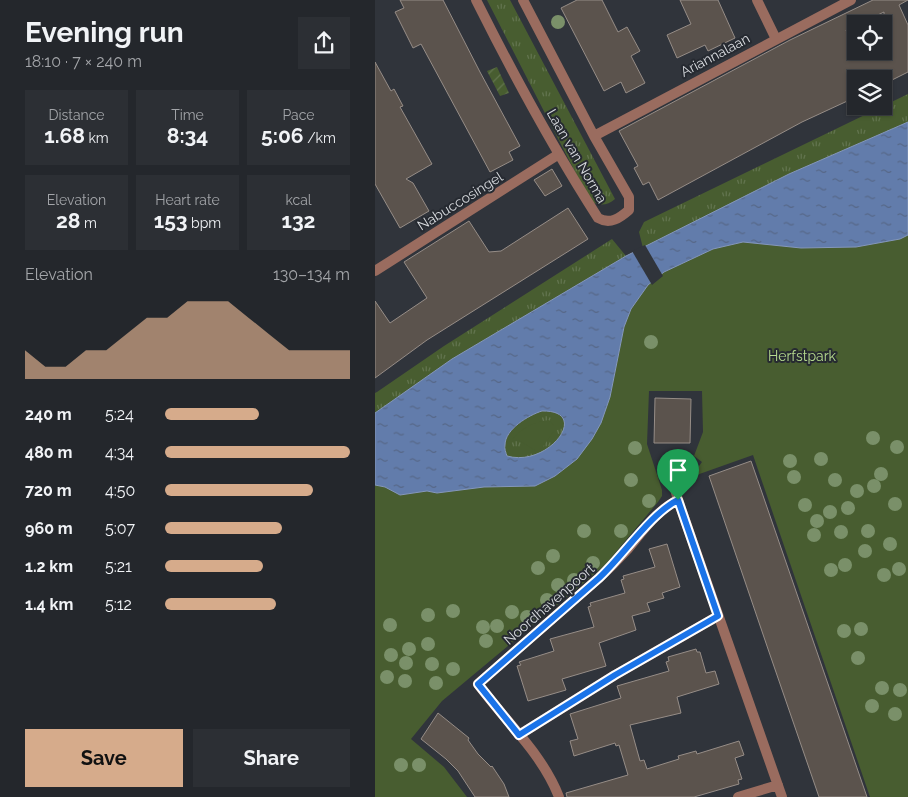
<!DOCTYPE html>
<html lang="en">
<head>
<meta charset="utf-8">
<style>
	body { margin:0; font-family:Raleway,sans-serif; background:#2c2f34; color:#f1f3f6; height:100vh; display:flex; flex-direction:column; font-size:19px; white-space:nowrap }
	* { box-sizing:border-box; margin:0 }
	p { font-size:16px; color:#a3a5a9 }
	.icon { flex:none; width:28px; height:28px; fill:none; stroke:currentColor; stroke-width:2; stroke-linecap:round; stroke-linejoin:round }
	.map { position:relative; flex:1; overflow:hidden }
	.drawer { display:flex; flex-direction:column; background:#24272c; width:375px }
	.drawer>* { flex:none }
	.fabs { position:absolute; left:472px; top:15px; display:grid; gap:10px }
	.fabs a { display:grid; place-items:center; width:45px; height:45px; border-radius:0px; background:#24272c; box-shadow:0 1px 4px #0004,0 0 0 1px #414448; font-size:25px }
	.pin { position:absolute; display:grid; place-items:center; width:42px; height:42px; color:#fff; margin:-51px -21px; border-radius:50% 50% 50% 0; rotate:-45deg; box-shadow:0 0 5px #0007 }
	.pin .icon { rotate:45deg }
	.round { display:grid; place-items:center; flex:none; width:52px; height:52px; border-radius:0px; background:#2c2f34 }
	.head { display:flex; align-items:center; justify-content:space-between; height:85px; padding:0 25px }
	h1 { font-size:28px; font-weight:700; line-height:38px }
	.stats { display:grid; grid-template-columns:repeat(3,1fr); gap:8px; height:85px; padding:5px 25px }
	.stats div { display:grid; align-content:center; border-radius:0px; background:#2c2f34; text-align:center }
	.stats b { font-size:21px; font-weight:700 }
	.stats small { font-size:14px; font-weight:400 }
	.stats p { font-size:14px }
	.chart { height:140px; padding:10px 25px }
	.chart p { display:flex; justify-content:space-between }
	.chart svg { width:100%; height:90px; margin-top:5px; fill:#d6ab8b; opacity:.7 }
	.cta { display:flex; gap:10px; margin-top:auto; padding:10px 25px }
	.cta a { flex:1; height:58px; border-radius:0px; background:#d6ab8b; color:#111; font-size:20px; font-weight:700; line-height:58px; text-align:center }
	.cta a+a { background:#2c2f34; color:#f1f3f6 }
	ul { padding:0 25px; list-style:none; font-size:16px }
	li { display:grid; grid-template-columns:80px 60px 1fr; align-items:center; height:38px }
	li i { height:12px; border-radius:6px; background:#d6ab8b }
	main { display:flex; flex:1; min-height:0 }
	.map>svg:first-child { display:block }
</style>
</head>
<body>
<main>
<section class="drawer">
<div class="head"><div><h1>Evening run</h1><p>18:10 · 7 × 240 m</p></div><a class="round"><svg class="icon" aria-label="share" viewBox="0 0 24 24"><path d="M12 15V3M7 8l5-5 5 5M5 13v7h14v-7"/></svg></a></div>
<div class="stats">
<div><p>Distance</p><b>1.68<small> km</small></b></div>
<div><p>Time</p><b>8:34</b></div>
<div><p>Pace</p><b>5:06<small> /km</small></b></div>
</div>
<div class="stats">
<div><p>Elevation</p><b>28<small> m</small></b></div>
<div><p>Heart rate</p><b>153<small> bpm</small></b></div>
<div><p>kcal</p><b>132</b></div>
</div>
<div class="chart"><p><span>Elevation</span>130–134 m</p>
<svg viewBox="0 0 160 44" preserveAspectRatio="none"><path d="M0 44V30L10 38L20 38L30 30L40 30L50 22L60 14L70 14L80 6L90 6L100 6L110 14L120 22L130 30L140 30L150 30L160 30V44z"/></svg>
</div>
<ul>
<li><b>240 m</b>5:24<i style="width:51%"></i></li>
<li><b>480 m</b>4:34<i style="width:100%"></i></li>
<li><b>720 m</b>4:50<i style="width:80%"></i></li>
<li><b>960 m</b>5:07<i style="width:63%"></i></li>
<li><b>1.2 km</b>5:21<i style="width:53%"></i></li>
<li><b>1.4 km</b>5:12<i style="width:60%"></i></li>
</ul>
<div class="cta"><a>Save</a><a>Share</a></div>
</section>
<div class="map">
<svg width="533" height="797" viewBox="0 0 533 797">
	<defs>
		<pattern id="grass-tufts" width="24" height="20" patternUnits="userSpaceOnUse" patternTransform="scale(1.25)"><rect width="24" height="20" fill="#485d30"/><path d="M3 7l-1-3M5 7V3M7 7l1-3M15 17l-1-3M17 17v-4M19 17l1-3" fill="none" stroke="#62744e"/></pattern>
		<pattern id="garden-furrows" width="10" height="10" patternUnits="userSpaceOnUse" patternTransform="scale(1.25)"><rect width="10" height="10" fill="#485d30"/><path d="M-1 1l2-2M0 10L10 0M9 11l2-2" fill="none" stroke="#62744e"/></pattern>
		<pattern id="water-ripples" width="26" height="14" patternUnits="userSpaceOnUse" patternTransform="scale(1.25)"><rect width="26" height="14" fill="#627cab"/><path d="M2 4q2-2 4 0t4 0M15 11q2-2 4 0t4 0" fill="none" stroke="#566787"/></pattern>
	</defs>
	<rect width="100%" height="100%" fill="#30343b"/>
	<!-- grass -->
	<path fill="url(#grass-tufts)" d="M112,0H135L240,199C232,206 224,206 215,201Z
		M533,94V122L414,174L268,248L264,232L269,222Z
		M237,239L251,256L77,359L0,413V393L2,392L69,346Z
		M167,411C217,410 174,468 132,457C131,453 129,448 130,445C130,430 154,415 167,411Z"/>
	<!-- park -->
	<path fill="#485d30" d="M533,235V797H495L378,455L316,477L327,462L319,456L328,432L327,391H274L272,444L287,490V496L283,502L230,565L67,701L36,739L69,767L92,797H0V485L10,487L25,495L52,491L62,493L109,487L160,486L180,476L202,459L235,397L249,327L256,309L273,285L289,272L338,249L368,242L426,248L481,247L525,239Z
		M174,420L179,426V431L167,448L161,451L145,441L137,440C147,428 158,422 174,420Z"/>
	<!-- garden -->
	<path fill="url(#garden-furrows)" d="M122,67L134,93L125,96L112,71Z"/>
	<!-- water -->
	<path fill="url(#water-ripples)" stroke="#8598ba" fill-rule="evenodd" d="M533,122V235L525,239L481,247L426,248L368,242L338,249L289,272L273,285L256,309L249,327L235,397L226,423L217,439L202,459L180,476L160,486L109,487L62,493L52,491L25,495L10,487L0,485V413L77,359L251,256L414,174ZM167,411C217,410 174,468 132,456C131,453 129,448 130,445C130,429 154,415 167,411Z"/>
	<!-- pier -->
	<path fill="#30343b" d="M270,245L288,276L277,285L257,251Z"/>
	<!-- building -->
	<path fill="#5b534d" stroke="#968d87" fill-rule="evenodd" d="M25,0H68L105,72L145,146L134,152L138,160L115,172L46,44L38,48L20,12L29,8Z
		M202,0H227L243,32L252,27L265,51L256,56L270,83L251,93L246,82L229,91L186,8Z
		M305,0H343L360,38L333,51L330,45L302,58L292,35L316,24Z
		M498,0H533L524,5L533,25V72L509,84V79H481V97L427,122L283,200L274,182L268,185L259,168L263,166L244,131L415,40ZM509,12V51H481L471,30Z
		M0,62L16,91L19,89L28,106L25,107L57,164L31,179L38,183L54,211L25,228L0,184Z
		M177,169L187,186L170,196L159,180Z
		M193,208L213,239L52,340L0,378V301L15,323L52,298L29,262L94,221L114,252L126,251Z
		M280,398L316,399L315,443H279Z
		M376,461L384,484L492,797H444L393,649L334,476Z
		M292,544L305,587L287,593L289,598L272,603L275,611L257,616L261,630L224,643L231,666L187,679L191,690L153,701L142,666L146,665L144,662L179,651L175,639L219,627L213,607L216,606L215,603L250,593L246,580L249,579L248,576L280,567L274,549Z
		M321,649L322,652H325L331,673L340,671L344,684L302,697L306,713L255,725L265,761L269,760L272,769L304,759L303,756L321,751L322,754L364,741L369,755L360,758L367,779L363,780L364,784L319,797H192L191,793L253,775L244,745L241,746L240,743L199,756L195,741L203,739L195,714L246,698L242,686L294,671L291,662L294,661L293,657Z
		M63,713L94,738L93,740L103,754L116,767L117,766L129,784L134,797H100L83,771L71,759L46,739Z"/>
	<g fill="none" stroke-linecap="round" stroke-linejoin="round">
		<!-- street -->
		<path stroke="#9a6c5f" stroke-width="10" d="M101,0C138,74 178,148 223,218C235,225 245,218 254,210V197L219,136L148,0
			M382,0L401,39
			M219,136L476,0
			M0,271L184,154
			M297,478L303,500L407,797
			M144,735L240,675L343,616
			M184,797C167,753 130,721 103,684L224,578C234,569 243,560 252,550C267,532 282,510 303,500
			M363,797L403,785"/>
	</g>
	<!-- trees -->
	<g fill="#7a9069">
		<circle cx="183" cy="22" r="7"/>
		<circle cx="276" cy="342" r="7"/>
		<circle cx="498" cy="438" r="7"/>
		<circle cx="522" cy="447" r="7"/>
		<circle cx="260" cy="448" r="7"/>
		<circle cx="446" cy="459" r="7"/>
		<circle cx="415" cy="461" r="7"/>
		<circle cx="506" cy="474" r="7"/>
		<circle cx="419" cy="477" r="7"/>
		<circle cx="256" cy="480" r="7"/>
		<circle cx="460" cy="480" r="7"/>
		<circle cx="499" cy="486" r="7"/>
		<circle cx="482" cy="491" r="7"/>
		<circle cx="274" cy="501" r="7"/>
		<circle cx="520" cy="504" r="7"/>
		<circle cx="430" cy="505" r="7"/>
		<circle cx="473" cy="508" r="7"/>
		<circle cx="455" cy="512" r="7"/>
		<circle cx="442" cy="521" r="7"/>
		<circle cx="209" cy="531" r="7"/>
		<circle cx="246" cy="531" r="7"/>
		<circle cx="493" cy="531" r="7"/>
		<circle cx="466" cy="532" r="7"/>
		<circle cx="439" cy="535" r="7"/>
		<circle cx="515" cy="544" r="7"/>
		<circle cx="490" cy="551" r="7"/>
		<circle cx="178" cy="556" r="7"/>
		<circle cx="218" cy="563" r="7"/>
		<circle cx="470" cy="565" r="7"/>
		<circle cx="163" cy="568" r="7"/>
		<circle cx="524" cy="569" r="7"/>
		<circle cx="456" cy="570" r="7"/>
		<circle cx="509" cy="575" r="7"/>
		<circle cx="199" cy="580" r="7"/>
		<circle cx="183" cy="585" r="7"/>
		<circle cx="172" cy="600" r="7"/>
		<circle cx="78" cy="611" r="7"/>
		<circle cx="137" cy="612" r="7"/>
		<circle cx="53" cy="615" r="7"/>
		<circle cx="152" cy="617" r="7"/>
		<circle cx="15" cy="625" r="7"/>
		<circle cx="122" cy="626" r="7"/>
		<circle cx="108" cy="627" r="7"/>
		<circle cx="486" cy="629" r="7"/>
		<circle cx="469" cy="631" r="7"/>
		<circle cx="111" cy="641" r="7"/>
		<circle cx="53" cy="644" r="7"/>
		<circle cx="34" cy="649" r="7"/>
		<circle cx="16" cy="655" r="7"/>
		<circle cx="483" cy="658" r="7"/>
		<circle cx="31" cy="663" r="7"/>
		<circle cx="57" cy="664" r="7"/>
		<circle cx="78" cy="669" r="7"/>
		<circle cx="12" cy="677" r="7"/>
		<circle cx="30" cy="681" r="7"/>
		<circle cx="61" cy="683" r="7"/>
		<circle cx="507" cy="688" r="7"/>
		<circle cx="525" cy="690" r="7"/>
		<circle cx="497" cy="706" r="7"/>
		<circle cx="520" cy="714" r="7"/>
		<circle cx="26" cy="765" r="7"/>
		<circle cx="44" cy="765" r="7"/>
	</g>
	<g fill="none" stroke-linecap="round" stroke-linejoin="round">
		<!-- route casing -->
		<g stroke="#fff" stroke-width="10">
			<path id="route" d="M303,500L343,616L240,675L144,735L103,684L224,578C248,556 276,513 303,500Z"/>
		</g>
		<!-- route -->
		<use href="#route" stroke="#1a73e8" stroke-width="6"/>
	</g>
	<g text-anchor="middle" stroke-width="4" stroke-linejoin="round" paint-order="stroke">
		<!-- street labels -->
		<g font-size="14" fill="#d7dade" stroke="#262a31">
			<text transform="translate(340 55) rotate(-28)" y="5">Ariannalaan</text>
			<text transform="translate(202 156) rotate(60)" y="5">Laan van Norma</text>
			<text transform="translate(85 201) rotate(-32)" y="5">Nabuccosingel</text>
			<text transform="translate(174 604) rotate(-41)" y="5">Noordhavenpoort</text>
		</g>
		<!-- park labels -->
		<g font-size="14" fill="#b6db8e" stroke="#262a31">
			<text x="427" y="361">Herfstpark</text>
		</g>
	</g>
</svg>
<div class="fabs">
<a><svg class="icon" aria-label="locate" viewBox="0 0 24 24"><circle cx="12" cy="12" r="6"/><path d="M12 2v4M12 18v4M2 12h4M18 12h4"/></svg></a>
<a><svg class="icon" aria-label="layers" viewBox="0 0 24 24"><path d="M12 4l9 5-9 5-9-5zM3 14l9 5 9-5"/></svg></a>
</div>
<div class="pin" style="left:303px;top:500px;background:#1e9e55"><svg class="icon" aria-label="arrive" viewBox="0 0 24 24"><path d="M6 21V4h12l-3 4 3 4H6"/></svg></div>
</div>
</main>
</body>
</html>
